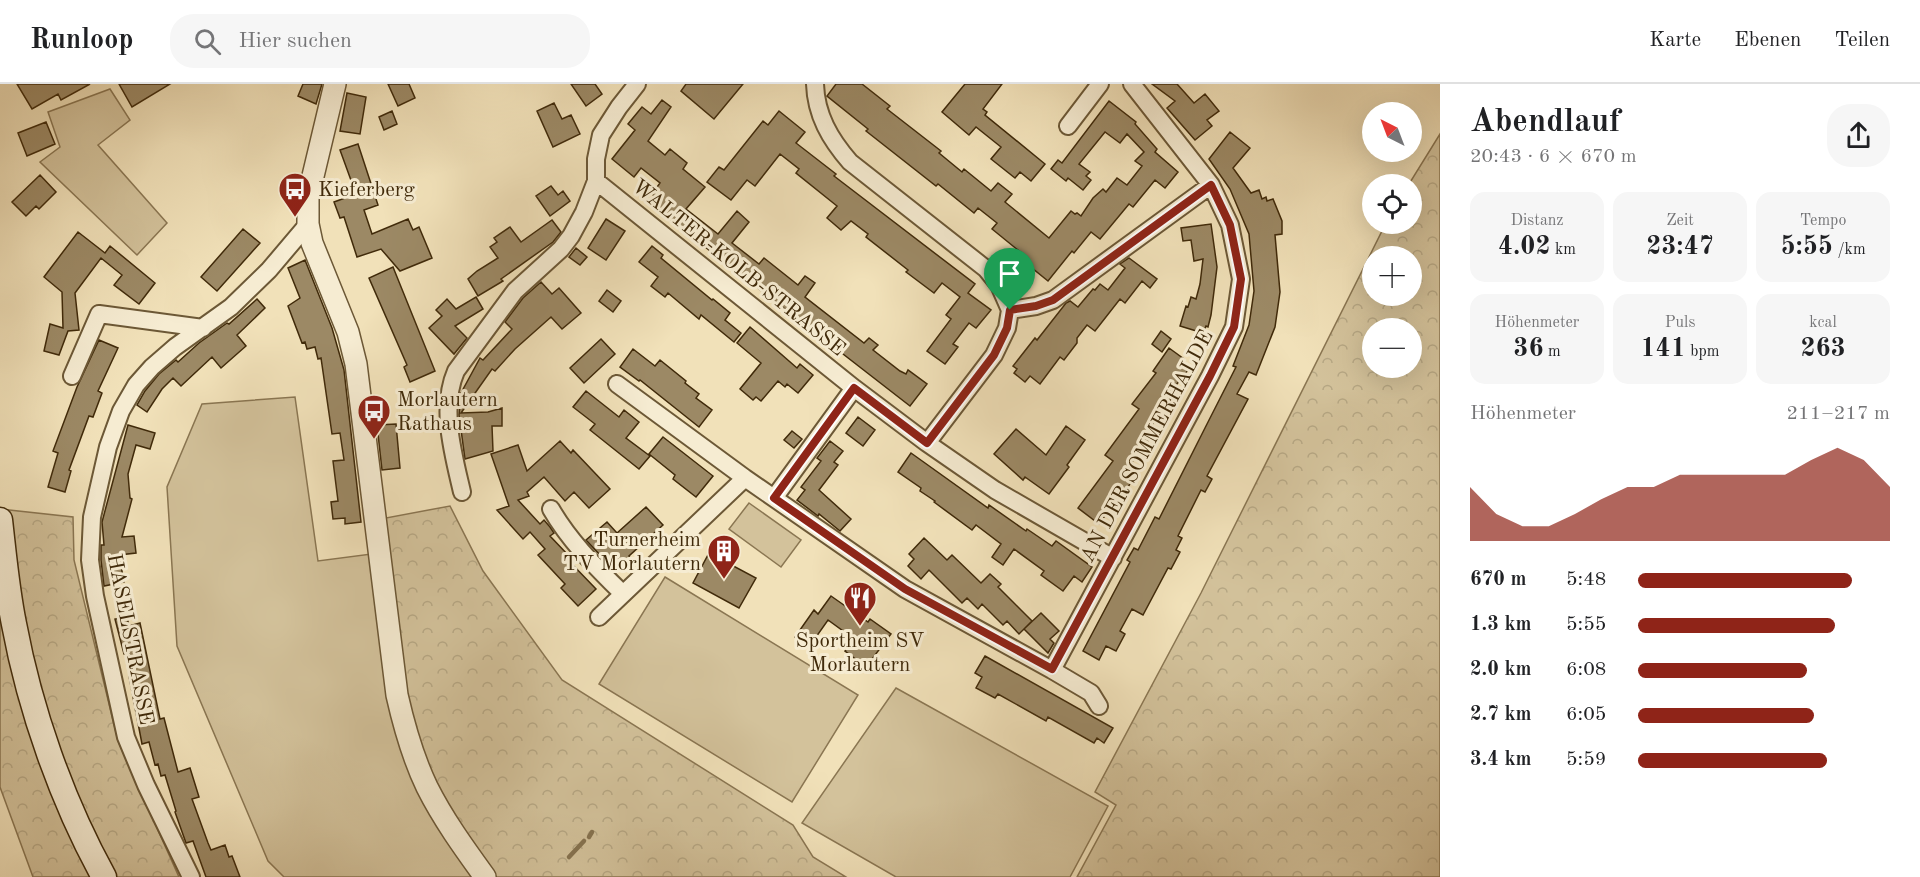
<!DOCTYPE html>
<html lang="de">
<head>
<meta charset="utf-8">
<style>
	body { margin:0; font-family:"Old Standard TT",serif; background:#f6f6f6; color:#202124; height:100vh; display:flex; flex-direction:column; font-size:22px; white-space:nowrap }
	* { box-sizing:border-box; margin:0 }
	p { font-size:20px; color:#757577 }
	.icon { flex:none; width:33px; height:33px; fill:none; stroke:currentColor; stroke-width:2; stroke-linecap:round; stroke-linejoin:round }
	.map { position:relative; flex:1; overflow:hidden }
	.panel { display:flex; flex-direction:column; background:#fff; width:480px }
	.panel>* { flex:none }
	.needle { width:39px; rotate:318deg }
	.controls { position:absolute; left:1362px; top:18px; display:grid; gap:12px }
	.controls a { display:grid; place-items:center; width:60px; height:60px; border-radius:50%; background:#fff; box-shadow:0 6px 24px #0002; font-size:30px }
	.pin { position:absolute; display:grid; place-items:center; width:51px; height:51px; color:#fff; margin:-62px -26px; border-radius:50% 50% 50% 0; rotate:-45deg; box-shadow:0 0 6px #0007 }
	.pin .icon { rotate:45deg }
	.round { display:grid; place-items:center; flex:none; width:63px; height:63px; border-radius:24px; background:#f6f6f6 }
	.head { display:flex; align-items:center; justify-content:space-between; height:102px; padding:0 30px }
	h1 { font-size:33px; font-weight:700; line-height:45px }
	.stats { display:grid; grid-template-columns:repeat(3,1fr); gap:9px; height:102px; padding:6px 30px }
	.stats div { display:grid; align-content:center; border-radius:15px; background:#f6f6f6; text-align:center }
	.stats b { font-size:26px; font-weight:700 }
	.stats small { font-size:16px; font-weight:400 }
	.stats p { font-size:16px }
	.chart { height:168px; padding:12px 30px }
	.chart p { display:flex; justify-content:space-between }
	.chart svg { width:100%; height:108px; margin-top:6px; fill:#8f2418; opacity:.7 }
	ul { padding:0 30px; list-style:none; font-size:20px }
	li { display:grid; grid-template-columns:96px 72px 1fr; align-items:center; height:45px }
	li i { height:15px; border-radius:8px; background:#8f2418 }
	header { display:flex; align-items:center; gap:36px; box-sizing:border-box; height:84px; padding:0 30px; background:#fff; border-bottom:2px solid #e0e0e0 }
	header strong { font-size:28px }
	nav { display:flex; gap:33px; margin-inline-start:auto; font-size:21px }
	.search { width:420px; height:54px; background:#f6f6f6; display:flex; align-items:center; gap:15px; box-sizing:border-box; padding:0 21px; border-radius:24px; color:#757577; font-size:22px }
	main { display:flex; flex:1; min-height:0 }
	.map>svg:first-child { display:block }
</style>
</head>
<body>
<header>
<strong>Runloop</strong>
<div class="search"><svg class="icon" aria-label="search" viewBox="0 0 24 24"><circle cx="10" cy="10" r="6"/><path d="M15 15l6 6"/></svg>Hier suchen</div>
<nav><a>Karte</a><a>Ebenen</a><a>Teilen</a></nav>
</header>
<main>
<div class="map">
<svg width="1440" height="793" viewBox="0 0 1440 793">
	<defs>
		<pattern id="forest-crowns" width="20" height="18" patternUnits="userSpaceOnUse" patternTransform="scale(1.5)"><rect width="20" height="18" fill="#d3c29b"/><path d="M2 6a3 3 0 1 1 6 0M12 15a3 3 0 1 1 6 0" fill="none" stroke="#b6a784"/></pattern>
	</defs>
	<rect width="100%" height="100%" fill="#f1e1b9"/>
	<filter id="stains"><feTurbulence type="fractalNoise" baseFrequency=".00333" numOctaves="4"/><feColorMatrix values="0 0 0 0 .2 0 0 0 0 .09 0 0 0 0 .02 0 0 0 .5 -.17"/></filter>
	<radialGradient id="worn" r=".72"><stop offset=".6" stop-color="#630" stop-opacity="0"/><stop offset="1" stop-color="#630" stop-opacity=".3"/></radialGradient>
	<!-- green -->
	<path fill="#d3c29b" stroke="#8a7652" stroke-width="1.5" d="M110,5L130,36L98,61L167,139L137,171L40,78L60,63L48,28Z
		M295,313L318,477L379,469L485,793H284L268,777L177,562L167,403L202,320Z
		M749,419L801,456L781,483L729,445Z
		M665,493L858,611L792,718L599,600Z
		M896,604L1108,722L1070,793H896L802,739Z"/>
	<!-- forest -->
	<path fill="url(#forest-crowns)" stroke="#8a7652" stroke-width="1.5" fill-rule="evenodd" d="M1440,50V793H1077L1116,721L1095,708L1201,509L1385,141L1386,140H1412V100H1409ZM1372,172H1412V212H1372ZM1372,244H1412V284H1372Z
		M450,422L483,487L562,596L793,741L813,773L846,793H485L411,665L375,436Z
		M0,425L73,433L74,476L118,657L179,793H33L0,703Z"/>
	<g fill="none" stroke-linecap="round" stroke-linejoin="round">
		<!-- stream -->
		<path stroke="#867350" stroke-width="4.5" d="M589,753L592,748
			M569,773L584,757"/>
	</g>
	<!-- building -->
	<path fill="#9c8965" stroke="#402a0a" stroke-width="1.5" d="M17,0H90L61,16L58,10L32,25Z
		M119,0H170L132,23Z
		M303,0H322L316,20L298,12Z
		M388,0H409L415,14L398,22Z
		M571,0H595L602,10L586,22Z
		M686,0H743L714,35L681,7Z
		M836,0H862L890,22L887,25L941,67L939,69L962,88L964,85L991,107L998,99L1012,110L1005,118L1049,154L1071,127L1075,130L1077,129L1081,132L1093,114L1103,105L1106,108L1117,94L1127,101L1142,82L1135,77L1144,68L1127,50L1120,59L1105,48L1079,80L1090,88L1086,92L1091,96L1083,106L1068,94L1066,97L1051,85L1058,76L1062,79L1109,17L1136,38L1135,40L1157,65L1155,68L1178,88L1165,104L1155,96L1133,123L1129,120L1100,155L1091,148L1074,169L1072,167L1048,197L1021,175L1024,171L992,145L997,139L978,124L974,129L938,100L936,102L866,47L868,45L827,12Z
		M965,0H1002L983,25L987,28L985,31L1045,80L1031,97L1020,88L1015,94L991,75L1001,63L976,43L969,51L942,28Z
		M1152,0H1177L1194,19L1205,10L1219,27L1207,36L1212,42L1195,56L1167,24L1175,17Z
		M347,9L366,13L360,50L340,47Z
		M662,16L671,23L648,57L665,71L670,65L687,79L683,85L705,103L686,125L718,150L737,127L749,138L732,159L759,180L764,174L798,201L805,192L815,199L805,213L864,259L869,254L878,261L873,266L900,287L906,290L908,286L927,300L910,322L651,121L657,114L652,110L660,99L641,84L634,93L612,75L635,46L628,40L642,23L651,30Z
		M554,19L562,35L571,31L580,50L553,63L537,27Z
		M392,27L397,40L384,46L379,33Z
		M779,27L805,48L796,59L836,90L834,92L975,200L968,209L991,226L976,244L969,239L953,260L958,263L945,280L927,267L951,235L946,231L960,213L942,199L934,209L906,188L908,186L866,153L868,150L851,137L841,146L827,134L837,122L796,89L799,85L780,70L755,102L747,96L731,116L707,98L719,83L724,86L763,37L768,41Z
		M46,38L55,60L27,72L18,49Z
		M1230,48L1250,64L1233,84L1251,109L1259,106L1262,115L1266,113L1267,117L1273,115L1282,137V150L1275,151L1280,208L1275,243L1256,291L1249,288L1237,310L1248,315L1207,392L1212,395L1205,408L1201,406L1178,452L1182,454L1176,466L1180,468L1171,485L1168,484L1143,531L1132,525L1120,547L1125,550L1116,567L1106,562L1099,576L1083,567L1130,478L1127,476L1134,464L1138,466L1155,433L1159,435L1207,340L1236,283L1233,282L1249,241L1254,207L1249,150L1230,105L1209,75Z
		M358,60L378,121L364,126L372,150L408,135L413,146L419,143L432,174L400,187L381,165L357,173L344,133L340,134L334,118L356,110L340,66Z
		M40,91L56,108L39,125L36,122L26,132L12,118Z
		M551,102L558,111L563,107L570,117L550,132L536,112Z
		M606,135L625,147L606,176L588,164Z
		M552,136L561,148L553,158L501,195L503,197L478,212L468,195L477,187L498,174L490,163L497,158L494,154L510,143L521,158Z
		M1211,140L1217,183L1211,231L1208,243L1206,242L1203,249L1180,242L1186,222L1188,223L1191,213L1196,215L1200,200L1203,175L1194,177L1191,156L1183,157L1181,144Z
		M243,145L260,159L217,207L201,193Z
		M78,148L105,169L110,162L155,199L139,220L114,201L122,191L101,174L75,209L79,246L68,247L59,271L44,267L50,240L63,244L62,208L44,193Z
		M652,162L663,171L661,174L712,216L713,215L730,229L725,236L741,249L734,258L701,231L699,235L668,209L665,213L651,202L658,193L639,178Z
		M576,164L587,173L580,181L569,173Z
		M1129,174L1157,195L1150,204L1142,197L1125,219L1120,215L1095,247L1087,241L1077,254V259L1064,276L1060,273L1040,300L1030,292L1025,298L1014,289L1017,285L1013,282L1035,254L1037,256L1066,219L1070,217L1078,223L1093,205L1095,206L1100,200L1108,206L1125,184L1120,180Z
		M305,176L332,244L344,286L361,438L345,440V434L333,435L331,418L338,417L333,377L344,376L340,349L332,350L321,274L318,275L315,263L307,265L305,258L302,259L288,222L300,214L288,184Z
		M393,183L435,287L410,298L404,283L407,281L369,194Z
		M541,198L552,210L559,204L581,229L562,245L551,233L515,265L495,287L492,285L461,329L488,328L502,324V342H492L493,367L465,375L459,331L461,309L480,274L483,276L512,245L505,238L523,214Z
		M607,206L621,217L613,228L599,217Z
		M476,213L483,225L455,242L467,254L454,270L429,244L442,232L436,226L447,215L456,225Z
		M257,215L265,224L237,251L246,262L221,284L212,273L181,302L173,294L162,305L147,328L137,321L145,307L159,290L176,276L178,278L199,259L227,239L229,240Z
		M750,243L797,284L800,280L813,291L798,309L787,300L785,303L778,297L761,317L756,313L753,316L740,305L761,279L737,259Z
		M1161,247L1171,255L1162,268L1152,260Z
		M601,255L615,270L584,299L570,284Z
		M99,256L118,264L98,307L102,309L93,333L89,332L69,386L71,387L65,408L48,403L58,369L53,367L77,303Z
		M1169,264L1184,275L1183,277L1190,282L1186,289L1187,291L1182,297H1179L1168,313L1171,316L1147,348L1152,352L1125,387L1134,394L1126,406L1125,404L1099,440L1078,424L1113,377L1105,371L1139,325L1132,320L1156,289L1153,287Z
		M633,265L655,282L660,276L686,297L685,299L699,310L696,314L712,326L699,343L640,296L639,297L620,283Z
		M586,307L619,333L624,326L639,338L626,354L650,372L639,385L590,346L595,340L573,323Z
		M858,333L875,346L863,362L846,349Z
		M396,340L400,384L382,386L377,341Z
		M128,341L155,349L150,365L136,361L128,390L130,414L132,415L122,453L134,452L136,469L119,471L124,498L104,502L101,476V461H104L102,438Z
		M1066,342L1085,356L1067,381L1069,383L1049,410L1025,393L1023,396L994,370L1016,345L1046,371Z
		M792,347L802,355L794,364L784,356Z
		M663,353L713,392L696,413L673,395L675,391L649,370Z
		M560,357L571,369L573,366L610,405L589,424L574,408L565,417L544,393L527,408L529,412L518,416L540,440L544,436L550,443L554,449L550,452L571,474L568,476L596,505L578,522L561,504L565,500L538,471L545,465L530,448L523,455L497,426L509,422L491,370L518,361L527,387Z
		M830,357L843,367L834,378L838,381L819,406L851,435L840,447L819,430L818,432L797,416L805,406L801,403L821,377L817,374Z
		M911,369L988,424L989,421L1026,447L1027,445L1052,462L1056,457L1092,483L1082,498L1074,492L1063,507L1041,491L1044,487L1014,465L1003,481L992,473L1001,460L976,441L972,446L934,418L935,417L920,407L921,404L898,388Z
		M646,423L663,441L629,472L630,474L616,488L586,456L607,438L617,449Z
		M924,454L947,476L952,471L981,499L990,490L1001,500L998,503L1032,537L1019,550L1007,537L1003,541L982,520L978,525L967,514L962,519L929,486L921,495L908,482L914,475L909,470Z
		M709,469L756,494L739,524L693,499Z
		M831,512L868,538L870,535L891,550L866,583L845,567L854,555L828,536L809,563L795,553L814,526L818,530Z
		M1041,529L1059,547L1050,555L1054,559L1048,569L1024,545Z
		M127,533L129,542L140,539L160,635L164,634L178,688L190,684L199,713L192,715L208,759L211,766L225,761L229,773L232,772L240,793H206L193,757L186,759L175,728L176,727L165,691L161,692L158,680L155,681L149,658L142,660L129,592L134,591L129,569L124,570L115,535Z
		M985,572L1113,644L1104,659L1097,654L1094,659L1048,633L1046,637L998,610L995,614L976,604L982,593L975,589Z"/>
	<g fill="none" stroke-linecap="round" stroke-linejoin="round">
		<!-- minor casing -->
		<g stroke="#6c5836" stroke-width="20">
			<path id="minor" d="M815,0C816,31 830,55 850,78L986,185L999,201L1010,226
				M1068,42L1100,0
				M596,97L854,304L927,359L995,406L1113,474
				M72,292L99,230L203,244
				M617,300L745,394L905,505L1052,586L1091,609L1099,622
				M927,359L994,271L1007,244L1010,226L1036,222L1053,216L1211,101
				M462,408C453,369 440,324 456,287L515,207L561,165L571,152L584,128L596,97V75L601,51L619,23L637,0
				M774,414L854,304
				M551,425C570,458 596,483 623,510
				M599,533L745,394
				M1052,586L1210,292L1234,243L1241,195L1230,141L1211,101L1132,0
				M191,793L146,701L126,653L95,512L90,476L92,433L108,363L121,327L136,301L152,283L175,263L231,223L269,186L308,140"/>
		</g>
		<!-- tertiary casing -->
		<g stroke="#6c5836" stroke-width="24">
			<path id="tertiary" d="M335,0L308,113V140L312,159L348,248L356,280L397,611C404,642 413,674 427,703C443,735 464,764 485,793"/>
		</g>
		<!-- secondary casing -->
		<g stroke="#402a0a" stroke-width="27">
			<path id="secondary" d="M0,436C4,471 7,506 14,540C30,626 62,717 104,793"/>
		</g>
		<!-- minor -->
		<use href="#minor" stroke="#f6ecd2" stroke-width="16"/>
		<!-- tertiary -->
		<use href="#tertiary" stroke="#f6ecd2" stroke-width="21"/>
		<!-- secondary -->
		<use href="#secondary" stroke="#f6ecd2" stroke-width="24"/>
	</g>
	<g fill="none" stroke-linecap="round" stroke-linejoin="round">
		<!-- route casing -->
		<g stroke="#fff" stroke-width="12">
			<path id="route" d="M1211,101L1230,141L1241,195L1234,243L1210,292L1052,585L905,505L774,414L854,304L927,359L994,271L1007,244L1010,226L1036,222L1053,216Z"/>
		</g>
		<!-- route -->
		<use href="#route" stroke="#8f2418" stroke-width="8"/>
	</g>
	<!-- icons -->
	<defs>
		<g id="bus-pin" transform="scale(1.725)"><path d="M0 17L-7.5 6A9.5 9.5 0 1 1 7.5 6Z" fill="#8f2418" stroke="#f6ecd2"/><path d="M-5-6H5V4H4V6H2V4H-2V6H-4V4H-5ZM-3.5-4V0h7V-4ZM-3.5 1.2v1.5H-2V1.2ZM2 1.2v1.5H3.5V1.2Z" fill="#fff"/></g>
		<g id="building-pin" transform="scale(1.725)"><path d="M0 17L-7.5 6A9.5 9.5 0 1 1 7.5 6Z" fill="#8f2418" stroke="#f6ecd2"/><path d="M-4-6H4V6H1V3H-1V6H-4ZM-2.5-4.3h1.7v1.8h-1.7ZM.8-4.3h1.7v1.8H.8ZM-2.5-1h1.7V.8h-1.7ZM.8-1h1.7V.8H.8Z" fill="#fff"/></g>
		<g id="restaurant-pin" transform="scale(1.725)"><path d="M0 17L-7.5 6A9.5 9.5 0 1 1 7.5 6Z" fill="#8f2418" stroke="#f6ecd2"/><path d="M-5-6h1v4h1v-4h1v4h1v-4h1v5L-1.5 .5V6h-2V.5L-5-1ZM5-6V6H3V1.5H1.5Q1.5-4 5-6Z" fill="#fff"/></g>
	</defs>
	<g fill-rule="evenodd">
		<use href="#bus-pin" x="295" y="105"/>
		<use href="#bus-pin" x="374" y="327"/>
		<use href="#building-pin" x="724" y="467"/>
		<use href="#restaurant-pin" x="860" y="514"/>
	</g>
	<g text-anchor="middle" stroke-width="6" stroke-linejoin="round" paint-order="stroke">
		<!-- poi labels -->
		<g font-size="21" fill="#402a0a" stroke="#f6ecd2" text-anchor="start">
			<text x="318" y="112">Kieferberg</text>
			<text x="397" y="322">Morlautern<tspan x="397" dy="24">Rathaus</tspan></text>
			<text x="701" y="462" text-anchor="end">Turnerheim<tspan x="701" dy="24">TV Morlautern</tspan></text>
			<text x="860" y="563" text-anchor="middle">Sportheim SV<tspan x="860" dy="24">Morlautern</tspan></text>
		</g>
		<!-- street labels -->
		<g font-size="21" fill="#402a0a" stroke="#f6ecd2">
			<text transform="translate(739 183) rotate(39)" y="7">WALTER-KOLB-STRASSE</text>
			<text transform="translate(1146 362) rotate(-62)" y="7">AN DER SOMMERHALDE</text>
			<text transform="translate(131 555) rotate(79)" y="7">HASELSTRASSE</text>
		</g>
	</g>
	<rect width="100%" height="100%" filter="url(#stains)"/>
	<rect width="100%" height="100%" fill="url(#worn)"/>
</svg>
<div class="controls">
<a><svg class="needle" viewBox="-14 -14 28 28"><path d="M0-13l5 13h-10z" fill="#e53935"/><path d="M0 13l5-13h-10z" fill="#757577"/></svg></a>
<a><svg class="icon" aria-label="locate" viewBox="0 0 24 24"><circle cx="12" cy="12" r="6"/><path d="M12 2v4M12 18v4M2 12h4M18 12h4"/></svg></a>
<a>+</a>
<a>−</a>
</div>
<div class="pin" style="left:1010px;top:226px;background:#1e9e55"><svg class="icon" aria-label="arrive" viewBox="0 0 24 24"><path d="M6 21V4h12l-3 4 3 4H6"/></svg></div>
</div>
<section class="panel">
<div class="head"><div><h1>Abendlauf</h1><p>20:43 · 6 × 670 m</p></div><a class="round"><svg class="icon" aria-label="share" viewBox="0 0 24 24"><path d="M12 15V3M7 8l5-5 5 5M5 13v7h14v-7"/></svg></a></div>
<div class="stats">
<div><p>Distanz</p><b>4.02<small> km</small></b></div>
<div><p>Zeit</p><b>23:47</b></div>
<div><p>Tempo</p><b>5:55<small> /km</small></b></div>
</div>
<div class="stats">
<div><p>Höhenmeter</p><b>36<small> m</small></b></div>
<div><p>Puls</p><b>141<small> bpm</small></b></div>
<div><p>kcal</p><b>263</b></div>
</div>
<div class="chart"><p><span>Höhenmeter</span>211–217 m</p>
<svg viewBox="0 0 160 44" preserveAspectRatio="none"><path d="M0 44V22L10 33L20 38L30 38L40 33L50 27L60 22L70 22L80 17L90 17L100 17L110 17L120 17L130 11L140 6L150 11L160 22V44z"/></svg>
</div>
<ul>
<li><b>670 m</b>5:48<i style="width:85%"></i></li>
<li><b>1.3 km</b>5:55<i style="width:78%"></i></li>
<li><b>2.0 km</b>6:08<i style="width:67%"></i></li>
<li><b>2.7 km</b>6:05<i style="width:70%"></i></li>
<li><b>3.4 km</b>5:59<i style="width:75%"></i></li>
</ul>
</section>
</main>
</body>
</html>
